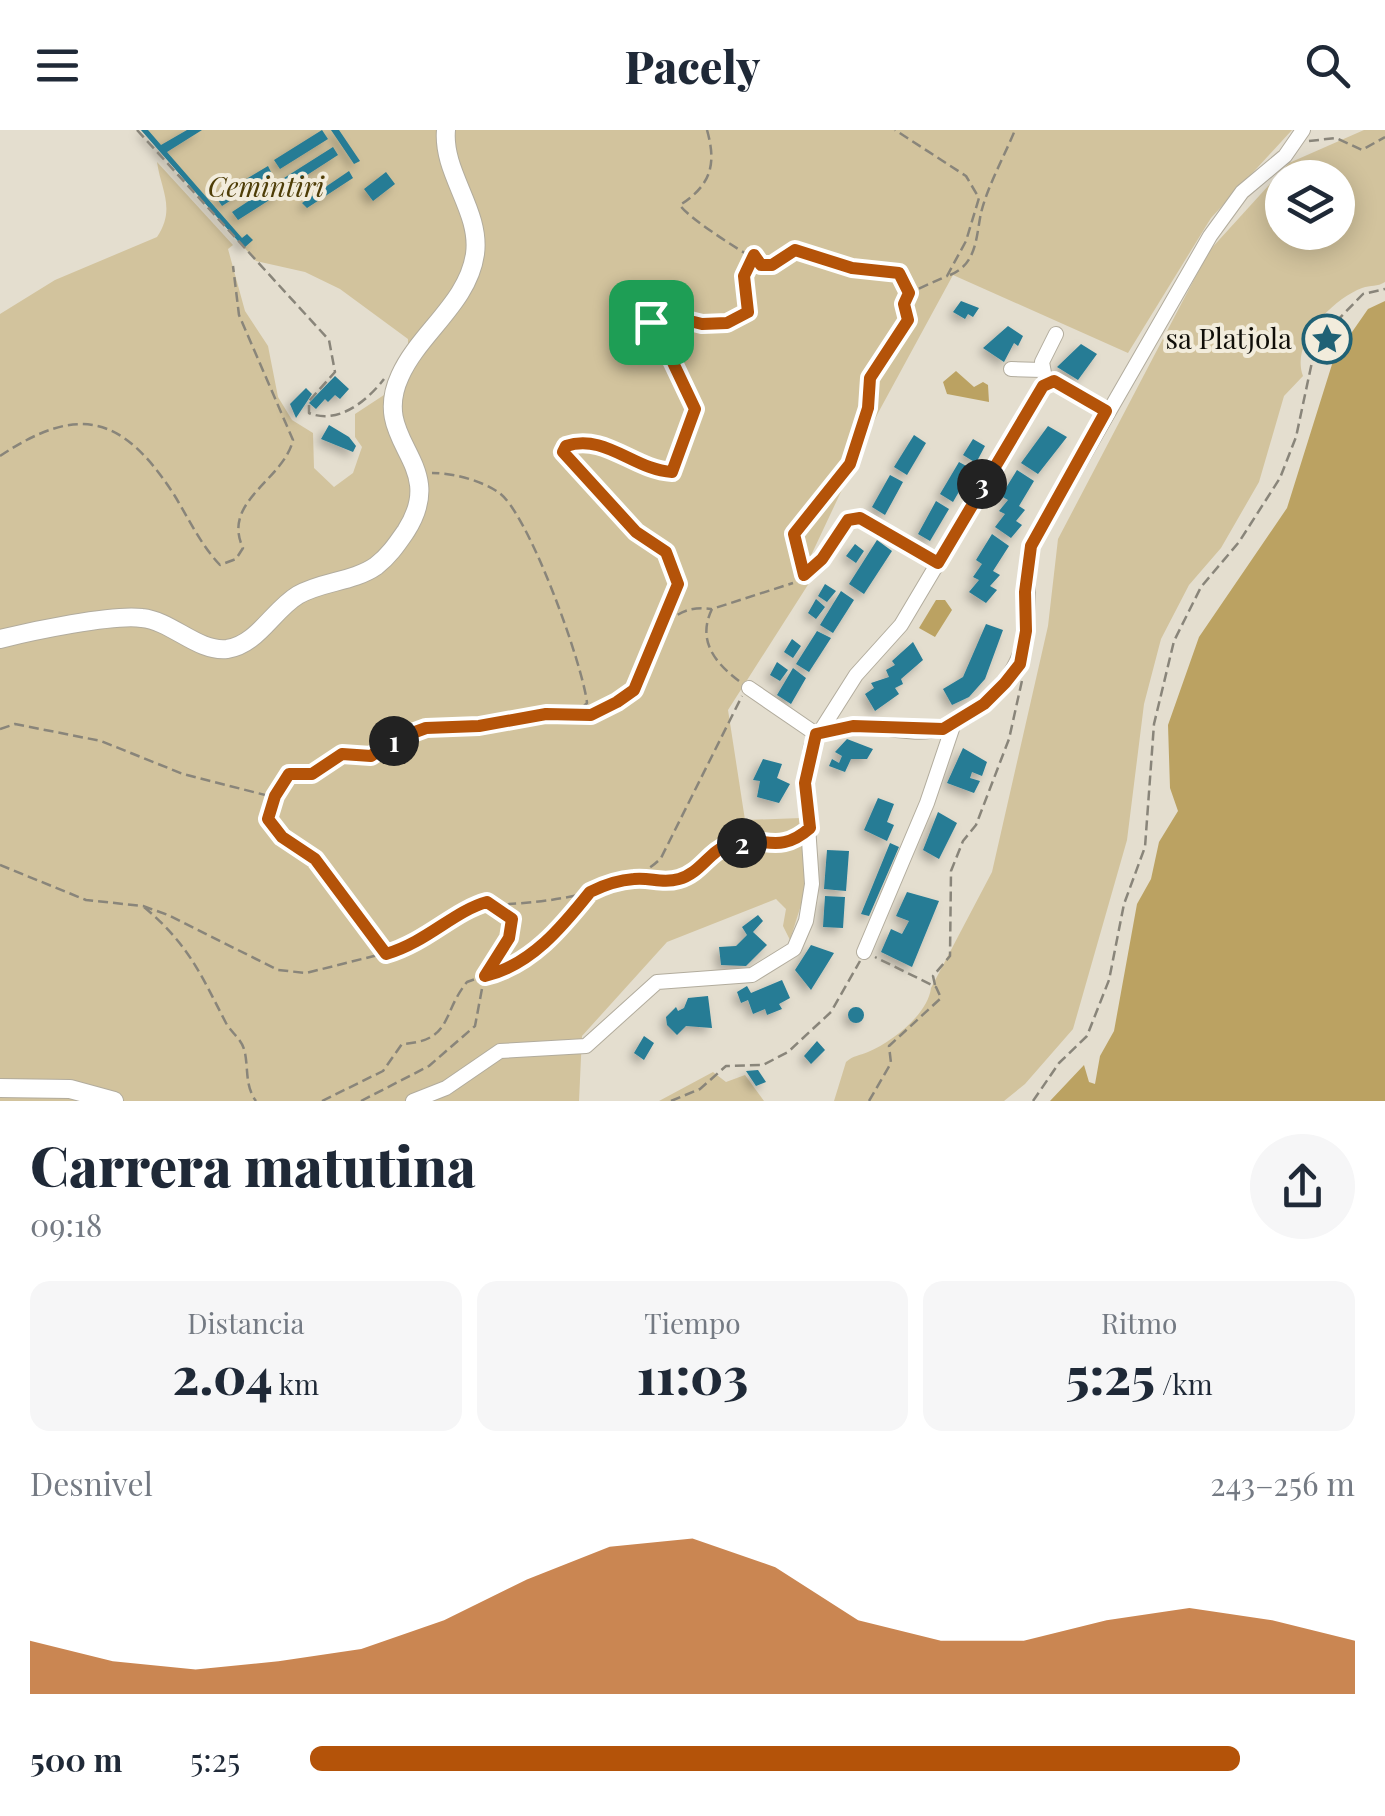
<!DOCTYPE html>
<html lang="es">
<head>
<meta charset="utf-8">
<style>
	body { margin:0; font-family:"Playfair Display",serif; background:#f6f6f7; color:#1f2937; height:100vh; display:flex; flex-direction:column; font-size:38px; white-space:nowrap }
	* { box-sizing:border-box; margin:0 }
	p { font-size:32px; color:#747a83 }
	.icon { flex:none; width:55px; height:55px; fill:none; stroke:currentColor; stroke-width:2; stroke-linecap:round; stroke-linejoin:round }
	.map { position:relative; height:971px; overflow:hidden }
	.drawer { display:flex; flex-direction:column; background:#fff; flex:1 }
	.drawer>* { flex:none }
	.controls { position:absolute; left:1265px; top:30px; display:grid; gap:20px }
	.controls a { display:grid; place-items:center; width:90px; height:90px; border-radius:50%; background:#fff; box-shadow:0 5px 25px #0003; font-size:50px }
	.pin { position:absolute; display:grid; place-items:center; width:85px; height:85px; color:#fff; margin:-42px; border-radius:20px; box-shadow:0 5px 15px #0006 }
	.km { position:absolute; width:50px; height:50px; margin:-25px; border-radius:50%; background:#222; color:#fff; font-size:28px; line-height:50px; text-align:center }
	.round { display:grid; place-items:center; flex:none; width:105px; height:105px; border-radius:52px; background:#f6f6f7 }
	.overview { display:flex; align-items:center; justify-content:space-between; height:170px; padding:0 30px }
	h1 { font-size:55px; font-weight:800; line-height:75px }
	.figures { display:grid; grid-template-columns:repeat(3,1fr); gap:15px; height:170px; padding:10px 30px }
	.figures div { display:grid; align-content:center; border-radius:20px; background:#f6f6f7; text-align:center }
	.figures b { font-size:50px; font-weight:800 }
	.figures small { font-size:28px; font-weight:400 }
	.figures p { font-size:28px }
	.chart { height:280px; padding:20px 30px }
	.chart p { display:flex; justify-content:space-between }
	.chart svg { width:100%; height:180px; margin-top:10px; fill:#b45309; opacity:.7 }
	ul { padding:0 30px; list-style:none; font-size:32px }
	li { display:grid; grid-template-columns:160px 120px 1fr; align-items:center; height:75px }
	li i { height:25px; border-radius:12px; background:#b45309 }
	header { display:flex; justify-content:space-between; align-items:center; height:130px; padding:0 30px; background:#fff; font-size:45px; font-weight:800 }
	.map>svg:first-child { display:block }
</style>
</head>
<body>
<header><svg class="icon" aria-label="menu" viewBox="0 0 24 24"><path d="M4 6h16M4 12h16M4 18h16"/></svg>Pacely<svg class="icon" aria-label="search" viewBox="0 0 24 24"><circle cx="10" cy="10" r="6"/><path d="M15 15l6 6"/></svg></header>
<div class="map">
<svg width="1385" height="971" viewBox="0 0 1385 971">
	<defs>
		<filter id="shadow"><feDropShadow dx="-4.5" dy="4.5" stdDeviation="5" flood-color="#0004"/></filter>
	</defs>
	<rect width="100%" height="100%" fill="#e4decf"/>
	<!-- green -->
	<path fill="#d2c39d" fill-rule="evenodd" d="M141,0H1292L1211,88L1128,223L953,145L878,283L807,434L811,450L728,580L745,690L801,688L806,759L790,810L783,796L786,779L776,769L667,812L582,906L579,971H0V184L55,150L157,107C176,79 161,60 157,32L233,115L228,119L245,181L268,216L278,267L292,290L313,303L314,338L334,357L353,343L362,317L355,307V284L384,265L408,217V209L340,159L305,142L256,131Z
		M1364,0H1385V152C1377,157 1371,155 1362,158C1333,169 1290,212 1303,246L1284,266L1259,352L1221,418L1189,455L1161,509L1144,574L1127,710L1073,899L1025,954L1004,971H834L846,932C854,925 859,926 868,922C892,912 928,884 931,858L992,742L1048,496L1058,409L1209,121L1289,33ZM1282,48H1338V102H1282Z
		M713,942L726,952L745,945L764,971H659Z"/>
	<!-- water -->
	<path fill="#bba262" d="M1385,171V971H1050L1084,935L1089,952L1095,954L1100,926L1114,901L1137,774L1151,749L1159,712L1178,681L1170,658L1168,595L1199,507L1287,378L1334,228L1368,179Z
		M956,241L974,257L983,252L988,255L989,272L947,264L943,252Z
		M936,470H945L952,480L935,507L919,498Z"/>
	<!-- building -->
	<path fill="#257b95" filter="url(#shadow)" d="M141,0H148L161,15L187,0H202L167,22L242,108L247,104L253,110L244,118Z
		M322,0L328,9L280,39L274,30Z
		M331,0H339L360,31L354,34Z
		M333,17L338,25L290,56L284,48Z
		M268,36L272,44L222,76L216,67Z
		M349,41L353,48L307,78L302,73Z
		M386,42L395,54L373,71L364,59Z
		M276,53L282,62L238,90L232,82Z
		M961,171L979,178L973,187L968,184L965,189L953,182Z
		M1008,196L1023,206L1018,216L1014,213L1004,232L983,218Z
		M1081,214L1097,224L1078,250L1057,237Z
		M335,246L349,259L340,269L335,265L328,272L325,269L316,279L309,273Z
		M306,258L312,264L296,288L290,274Z
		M329,295L349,307L356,316L353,322L321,309Z
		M1048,296L1067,307L1038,344L1021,333Z
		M914,305L926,313L907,345L894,337Z
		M973,309L985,316L976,333L963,325Z
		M959,332L972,339L953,372L940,364Z
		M1017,340L1034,351L1019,376L1025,380L1016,391L1022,395L1011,408L995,397L1005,384L999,381L1008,370L1001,366Z
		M890,345L903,352L885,385L872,377Z
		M936,371L949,379L930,411L918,404Z
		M992,404L1009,416L993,441L1000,445L990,456L997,460L986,473L969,462L979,450L973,447L982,434L976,430Z
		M877,410L892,421L864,464L849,454Z
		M855,414L864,421L856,433L846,426Z
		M825,454L836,461L827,472L818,466Z
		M841,461L854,470L833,503L820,495Z
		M816,469L825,477L816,489L808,483Z
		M986,494L1003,500L985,549L969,567L952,575L943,559L963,547Z
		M817,501L831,508L809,542L796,534Z
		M792,509L801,516L793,528L784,522Z
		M913,512L923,530L901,549L903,554L895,558L899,564L875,581L865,564L874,558L871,553L889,547L886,540L895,535L892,531Z
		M777,532L788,540L780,551L770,545Z
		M793,538L806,548L791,574L777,565Z
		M847,609L873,619L867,629H851L845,642L829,636L832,629L839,633L842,626L835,622Z
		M963,618L987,632L982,646L972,642L970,648L980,651L974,663L947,653Z
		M763,629L782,634L777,648L790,654L779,673L757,667L760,651L753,650Z
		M878,668L894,674L887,692L894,695L887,711L864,700Z
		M938,682L957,693L939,729L923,720Z
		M890,713L899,717L869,786L861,784Z
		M827,720L849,721L846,761L824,759Z
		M907,762L939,771L912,837L881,822L891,799L902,804L909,791L896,786Z
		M825,766L845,767L843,798L823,797Z
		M758,785L763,791L753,802L767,815L746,836L721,835L719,817L736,816L747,805L742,797Z
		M811,815L834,823L811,860L795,840Z
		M782,850L790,868L779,874L782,879L767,885L765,879L753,884L748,870L741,873L737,862L747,856L751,863Z
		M708,866L712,898L686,896L677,905L667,895L666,887L676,877L678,881L684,878L688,868Z
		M848 885a8 8 0 1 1 16 0a8 8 0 1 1-16 0Z
		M644,906L654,913L644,930L634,923Z
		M817,911L825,920L811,934L804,926Z
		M758,940L766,952L756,956L746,941Z"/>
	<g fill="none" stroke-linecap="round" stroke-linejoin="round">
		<!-- minor casing -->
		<g stroke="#b2ac9d" stroke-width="16">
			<path id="minor" d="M1011,239L1042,240
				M1046,254L1042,232L1056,204
				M804,445L822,429L848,390L860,388L938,433
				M749,558L816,604
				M816,604C829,601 842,597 854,596C881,595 915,607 940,599C956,595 976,582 990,568C1040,519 1022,480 1031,417L1210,106L1242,62L1285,26L1303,0
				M864,822L927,673L953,596
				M413,971L446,958L500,921L586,916L657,852L752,845L794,819L806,791L812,754L805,653L811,616L856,545L901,495L1043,256L1055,251L1106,281"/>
		</g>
		<!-- major casing -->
		<g stroke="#b2ac9d" stroke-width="20">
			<path id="major" d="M0,509C32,501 112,484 142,488C172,491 197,522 227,519C257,515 273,480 298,465C322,451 353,452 376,436C389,426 397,414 406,401C450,332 369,313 400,246C419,203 468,173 475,124C481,81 442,43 446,0
				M0,958L70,959L114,971"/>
		</g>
		<!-- path -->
		<path stroke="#89857a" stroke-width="2.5" stroke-dasharray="10 5" stroke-linecap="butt" d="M137,0L329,210L335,242L309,271V283C338,295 367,271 384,249
			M707,0C716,32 713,54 680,75C687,88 761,135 768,135C777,134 786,124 795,121L852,138L899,143L909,163
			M1309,11L1336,8L1362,20L1385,7
			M950,145C977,134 976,107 981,83C988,55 1004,27 1015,0
			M0,326C78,274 122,285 173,363C188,387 200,414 220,435L236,429L243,418C221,371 284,350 293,310L239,185L233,136
			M800,431L794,404L850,334L868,278L870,248L908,190L904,174L909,163L947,146L966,111L979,68L966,46L895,0
			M660,502L664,480L679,462L666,422L637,402L563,323L566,317C604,303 634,340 672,342L695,279L668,222L637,204L638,191L678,188L702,194L727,193L748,182L745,146L754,125
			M739,551C714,532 697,510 712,479L793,453
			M578,584C658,591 634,468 711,479
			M0,599L15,594L101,611L183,644L273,667
			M0,735L86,770L143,776L168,785L278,840L306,843L410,817L473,776L487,771L502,780
			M636,749C694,762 688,735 730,714L777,716L797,708
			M144,777C189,815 200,843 226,893C231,902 241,909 244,919C249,936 244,955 256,971
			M386,824L315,729L283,707L268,689L289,644H312L342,624L371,626L426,598L479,596L576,584L587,573C583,535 528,381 498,362C480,350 453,343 432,343
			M935,855L933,846L950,826L951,741L963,711L976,695L1009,609L1023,546
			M322,971L383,941L402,914C453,911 441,884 467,852L521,833L588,764
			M361,971L429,936L475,896L484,848L509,808L512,789L504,780L509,774C553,772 631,760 661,728L742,566
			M671,971L700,959L726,936L763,935L788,922L831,882L860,831
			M869,971L891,933L889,916L941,868L936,857L875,827
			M1033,971L1059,933L1087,906L1109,850L1124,774L1145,717L1154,594L1174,511L1201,457L1239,412L1280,348L1296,307L1312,232L1328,200L1363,164L1385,159"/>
		<!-- minor -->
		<use href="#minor" stroke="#fff" stroke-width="14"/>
		<!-- major -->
		<use href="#major" stroke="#fff" stroke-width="18"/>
	</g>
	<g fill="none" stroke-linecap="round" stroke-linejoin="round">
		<!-- route casing -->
		<g stroke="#fff" stroke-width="20">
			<path id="route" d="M795,120L852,138L899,143L909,163L904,174L908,190L870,248L868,278L850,334L794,404L804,445L822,429L848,390L860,388L938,433L1043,256L1054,251L1106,281L1031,416L1025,462L1026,501L1020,534L1005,553L984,574L943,599L853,596L816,604L805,653L810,698C777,727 762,703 730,714C709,721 701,743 679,749C662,754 650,747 634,749C619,750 604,755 590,762C562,797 531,835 485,846L509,808L512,789L487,772C454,781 427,812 386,824L315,729L282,707L268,689L275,666L289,644H312L342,624L371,626L396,609L426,598L479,596L546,584L591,585L617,572L634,560L678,454L666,422L636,402L563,322L566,316C605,303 634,340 672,342L695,279L668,222L636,204L638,192L678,188L702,194L727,193L748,182L744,146L754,125L761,135H772Z"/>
		</g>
		<!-- route -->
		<use href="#route" stroke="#b45309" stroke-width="12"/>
	</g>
	<!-- icons -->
	<defs>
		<g id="sight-ring" transform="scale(2.5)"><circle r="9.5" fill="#f2ecdc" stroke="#1f6175" stroke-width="1.5"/><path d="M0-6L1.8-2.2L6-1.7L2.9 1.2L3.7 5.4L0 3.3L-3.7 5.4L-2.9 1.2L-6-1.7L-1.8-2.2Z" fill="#1f6175"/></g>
	</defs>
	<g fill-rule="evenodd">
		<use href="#sight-ring" x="1327" y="209"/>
	</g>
	<g text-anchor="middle" stroke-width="8" stroke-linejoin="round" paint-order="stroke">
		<!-- park labels -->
		<g font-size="28" font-style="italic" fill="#4e3d07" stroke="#f2ecdc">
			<text x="266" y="67">Cemintiri</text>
		</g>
		<!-- poi labels -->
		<g font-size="28" fill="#100e09" stroke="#f2ecdc" text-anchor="end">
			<text x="1292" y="219">sa Platjola</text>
		</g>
	</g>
</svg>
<div class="controls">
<a><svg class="icon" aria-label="layers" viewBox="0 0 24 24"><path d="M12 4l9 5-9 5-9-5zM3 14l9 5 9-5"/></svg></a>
</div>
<div class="pin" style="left:651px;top:192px;background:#1e9e55"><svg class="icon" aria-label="arrive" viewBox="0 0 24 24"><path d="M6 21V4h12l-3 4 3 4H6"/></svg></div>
<b class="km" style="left:394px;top:611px">1</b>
<b class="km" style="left:742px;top:713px">2</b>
<b class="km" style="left:982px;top:354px">3</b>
</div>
<section class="drawer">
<div class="overview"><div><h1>Carrera matutina</h1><p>09:18</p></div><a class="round"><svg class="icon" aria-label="share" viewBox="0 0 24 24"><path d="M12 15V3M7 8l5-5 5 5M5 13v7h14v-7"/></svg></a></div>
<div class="figures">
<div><p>Distancia</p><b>2.04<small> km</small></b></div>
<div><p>Tiempo</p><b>11:03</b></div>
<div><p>Ritmo</p><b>5:25<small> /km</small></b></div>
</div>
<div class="chart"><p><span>Desnivel</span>243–256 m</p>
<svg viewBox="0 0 160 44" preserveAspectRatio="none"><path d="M0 44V31L10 36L20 38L30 36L40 33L50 26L60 16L70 8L80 6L90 13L100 26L110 31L120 31L130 26L140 23L150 26L160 31V44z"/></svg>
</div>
<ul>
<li><b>500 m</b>5:25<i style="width:89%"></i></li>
</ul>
</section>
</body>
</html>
